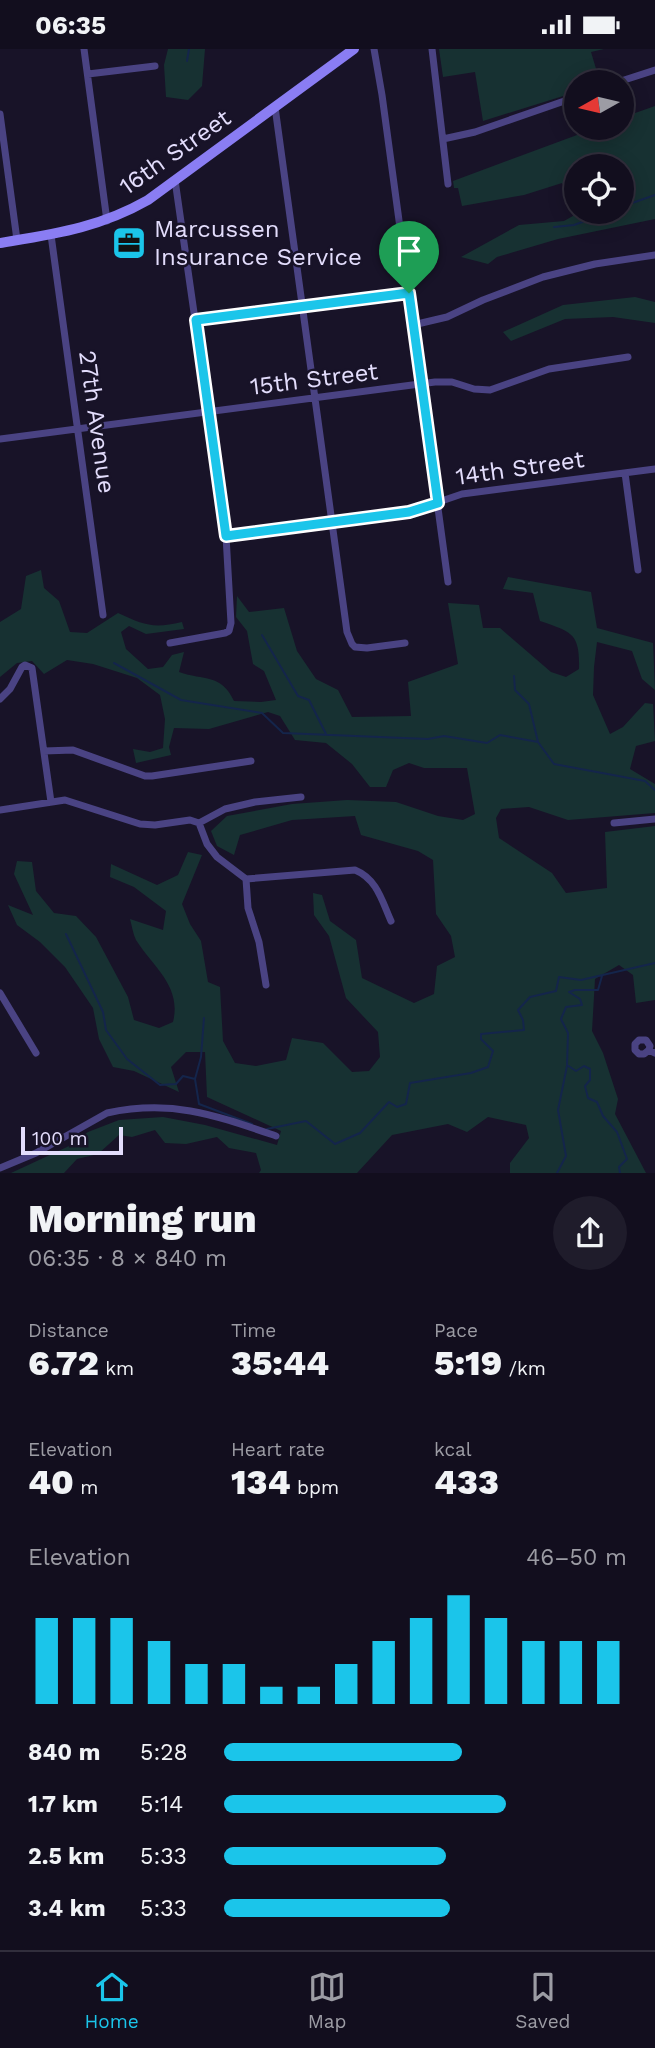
<!DOCTYPE html>
<html lang="en">
<head>
<meta charset="utf-8">
<style>
	body { margin:0; font-family:"Work Sans",sans-serif; background:#1f1c2b; color:#f1f3f6; height:100vh; display:flex; flex-direction:column; font-size:26px; white-space:nowrap }
	* { box-sizing:border-box; margin:0 }
	p { font-size:23px; color:#9c9ca4 }
	.icon { flex:none; width:38px; height:38px; fill:none; stroke:currentColor; stroke-width:2; stroke-linecap:round; stroke-linejoin:round }
	.map { position:relative; height:1124px; overflow:hidden }
	.drawer { display:flex; flex-direction:column; background:#120e1e; flex:1 }
	.drawer>* { flex:none }
	.needle { width:46px; rotate:262deg }
	.fabs { position:absolute; left:564px; top:21px; display:grid; gap:14px }
	.fabs a { display:grid; place-items:center; width:70px; height:70px; border-radius:50%; background:#120e1e; box-shadow:0 4px 18px #0003,0 0 0 2px #312e3c; font-size:35px }
	.scale { position:absolute; left:21px; bottom:18px; width:102px; box-sizing:border-box; padding-left:7px; border:4px solid #e3ddfc; border-top:0; font-size:19px; line-height:24px; white-space:nowrap; color:#e3ddfc; -webkit-text-stroke:5px #181328; paint-order:stroke }
	.pin { position:absolute; display:grid; place-items:center; width:60px; height:60px; color:#fff; margin:-72px -30px; border-radius:50% 50% 50% 0; rotate:-45deg; box-shadow:0 0 7px #0007 }
	.pin .icon { rotate:45deg }
	.round { display:grid; place-items:center; flex:none; width:74px; height:74px; border-radius:37px; background:#1f1c2b }
	.headline { display:flex; align-items:center; justify-content:space-between; height:119px; padding:0 28px }
	h1 { font-size:38px; font-weight:800; line-height:52px }
	.stats { display:grid; grid-template-columns:repeat(3,1fr); gap:10px; height:119px; padding:7px 28px }
	.stats div { display:grid; align-content:center }
	.stats b { font-size:35px; font-weight:800 }
	.stats small { font-size:19px; font-weight:400 }
	.stats p { font-size:19px }
	.chart { height:196px; padding:14px 28px }
	.chart p { display:flex; justify-content:space-between }
	.chart svg { width:100%; height:126px; margin-top:7px; stroke:#1bc5ea; stroke-width:6 }
	ul { padding:0 28px; list-style:none; font-size:23px }
	li { display:grid; grid-template-columns:112px 84px 1fr; align-items:center; height:52px }
	li i { height:18px; border-radius:9px; background:#1bc5ea }
	.status { display:flex; justify-content:space-between; align-items:center; height:49px; padding:0 35px; background:#120e1e; direction:ltr }
	.status svg { height:19px; fill:currentColor }
	.menu { display:flex; justify-content:space-around; align-items:center; height:98px; border-top:2px solid #312e3c; background:#120e1e; font-size:19px; color:#9c9ca4 }
	.menu a { display:grid; justify-items:center; gap:4px }
	.menu .current { color:#1bc5ea }
	.map>svg:first-child { display:block }
</style>
</head>
<body>
<div class="status"><b>06:35</b><svg viewBox="0 0 49 12"><path d="M0 12V9h3v3zM5 12V6h3v6zM10 12V3h3v9zM15 12V0h3v12zM26 1h20v11H26zM47 4h2v5h-2z"/></svg></div>
<div class="map">
<svg width="655" height="1124" viewBox="0 0 655 1124">
	<rect width="100%" height="100%" fill="#181328"/>
	<!-- green -->
	<path fill="#173132" d="M168,0H205L202,37L188,51L166,48L164,16Z
		M439,0H604L591,3L600,33H576V43L483,72L475,23L443,28Z
		M655,57V170L558,190L497,208L488,215L461,208L519,176L564,172L580,163H621V117H576V156L562,134L524,146L462,157L458,139H454L453,132L596,79H621V69Z
		M635,248L655,253V274L613,268L565,270L511,292L503,283L563,256Z
		M41,521L44,539L59,552L70,583L87,584L118,564C144,576 153,580 182,573L184,580L146,585L129,577L121,583L126,600L148,620L163,618L172,606L184,603L179,623C204,632 221,624 234,652L261,653L276,651L264,622L253,615L247,582L236,568L237,547L249,563L284,559L297,602L316,630L338,641L352,668L411,667L408,633L458,615L448,554L479,556L483,579H500L551,623L566,628L579,620C580,584 572,583 540,572L533,544L503,540L508,528L591,543L597,579L653,594L655,641L642,630L632,602L597,593L594,618L593,646L610,685L623,678L645,654L653,655L655,692L636,697L630,720L655,735V764L568,771L529,758L501,760L496,769L499,789L552,824L566,844L607,839L605,783L655,777V951L636,954L633,926L619,916L595,930L592,982L603,1004L618,1050L615,1065L646,1124H510V1114L529,1089L526,1076L488,1068L467,1083L448,1075L392,1086L357,1124H259L261,1121L256,1104L229,1099L217,1088L186,1095L165,1094L155,1081L132,1088L119,1086L98,1105L77,1110L64,1124H11L67,1098L88,1083L119,1071L163,1068L205,1076L277,1096L281,1082L207,1048L205,1003H186L171,1018L179,1043L134,1022L113,1018L99,990L93,959L65,918L40,893L17,876L8,856L33,866L14,825L17,812L32,813L36,842L54,864L76,867L96,888L128,948L134,971L159,979L173,973C182,937 153,918 136,891C133,885 132,877 130,870L163,881L166,862L134,838L110,828L111,815L157,836L178,826L188,803L202,806L182,855L190,875L201,892L208,933L220,938L223,992L235,1014L256,1017L286,1011L292,989L323,994L352,1023L369,1022L380,1008L378,983L346,949L329,887L314,866L313,844L322,846L330,872L356,891L362,929L414,954L434,945L437,917L455,908L451,887L436,865L433,811L418,802L361,786L355,767L292,771L240,786L234,806L217,797L211,782L227,767L292,755L347,751L396,753L438,767L463,771L475,765L467,719H424L409,714L393,721L386,738H370L352,715L326,694L295,691L280,667L268,663L209,680L174,679L169,698L171,706L136,714L133,700L150,703L163,699L165,670L160,646L137,629L93,615L67,611L44,625L32,612L17,614L0,628V573L21,560L26,527Z"/>
	<g fill="none" stroke-linecap="round" stroke-linejoin="round">
		<!-- stream -->
		<path stroke="#14254b" stroke-width="2" d="M187,12L189,0
			M621,158L655,146
			M554,178L574,176L609,163
			M262,586L298,647L309,651L326,685
			M114,614L181,651L262,664L283,684L428,690L444,687L487,694L500,686L538,693L554,715L645,732L655,741
			M514,627L515,641L529,655L538,693
			M66,885L103,963L106,981L127,1010L160,1036L176,1035L183,1027L195,1030L199,1055L252,1075
			M602,927L598,941H575L569,943L580,950L582,956L566,958L561,970L568,984L567,1016L576,1022L584,1017L590,1020V1031L585,1037L588,1049L597,1053L603,1067L617,1083L627,1110L619,1118L620,1124
			M195,1030L201,1008L204,969
			M267,1080L306,1072L335,1095L360,1084L389,1053L397,1058L406,1055L410,1034L471,1024L488,1018L493,1002L481,990V985L524,981L523,971L518,961L530,948L556,942L559,928L581,931L655,914
			M557,1124L566,1107L558,1061L567,1017"/>
		<!-- street -->
		<path stroke="#4a4383" stroke-width="7" d="M84,0L107,172
			M374,0L382,46L448,533
			M432,0L448,135
			M88,25L155,17
			M618,33L655,21
			M275,58L347,583L352,595L355,598L367,599L405,594
			M0,65L17,191
			M443,90L475,83L576,48
			M51,186L103,566
			M196,271L409,244
			M413,276L447,268L483,251L543,228L595,215L655,206
			M0,390L435,333H452L474,340L490,341L549,320L628,308
			M625,424L638,521
			M226,487L409,463L462,445L655,420
			M170,594L225,584L229,582L231,574L226,487L175,131
			M0,650L10,640L22,618L25,616L32,619L51,753
			M44,702L73,701L145,727H152L251,712
			M0,761L65,751L140,775L155,776L190,771L199,774L225,760L255,753L301,748
			M199,774L207,795L217,808L246,830L248,859L259,893L266,936
			M614,774L655,770
			M246,830L355,821C377,830 382,852 391,872
			M0,944L36,1004
			M649,1001L644,1005H639L635,1001V995L639,991H646L650,997L649,1001L655,1004
			M0,1119L36,1104L107,1064C172,1050 215,1066 276,1087"/>
		<!-- secondary -->
		<path stroke="#8a7df3" stroke-width="10" d="M0,194C54,185 99,179 148,151L354,0"/>
	</g>
	<g fill="none" stroke-linecap="round" stroke-linejoin="round">
		<!-- route casing -->
		<g stroke="#fff" stroke-width="14">
			<path id="route" d="M409,244L438,454L409,463L226,487L196,271Z"/>
		</g>
		<!-- route -->
		<use href="#route" stroke="#1bc5ea" stroke-width="9"/>
	</g>
	<!-- icons -->
	<defs>
		<g id="office-square" transform="scale(1.75)"><rect x="-9" y="-9" width="18" height="18" rx="4" fill="#1bc5ea" stroke="#181328"/><path d="M-6-3h4V-5.5h4V-3h4V5H-6ZM-1-4.5V-3h2v-1.5ZM-6 0V1H6V0Z" fill="#111"/></g>
	</defs>
	<g fill-rule="evenodd">
		<use href="#office-square" x="129" y="194"/>
	</g>
	<g text-anchor="middle" stroke-width="5" stroke-linejoin="round" paint-order="stroke">
		<!-- street labels -->
		<g font-size="24" fill="#e3ddfc" stroke="#181328">
			<text transform="translate(175 103) rotate(-35)" y="8">16th Street</text>
			<text transform="translate(314 330) rotate(-7)" y="8">15th Street</text>
			<text transform="translate(97 373) rotate(82)" y="8">27th Avenue</text>
			<text transform="translate(520 419) rotate(-8)" y="8">14th Street</text>
		</g>
		<!-- poi labels -->
		<g font-size="24" fill="#e3ddfc" stroke="#181328" text-anchor="start">
			<text x="154" y="188">Marcussen<tspan x="154" dy="28">Insurance Service</tspan></text>
		</g>
	</g>
</svg>
<div class="fabs">
<a><svg class="needle" viewBox="-14 -14 28 28"><path d="M0-13l5 13h-10z" fill="#e53935"/><path d="M0 13l5-13h-10z" fill="#9c9ca4"/></svg></a>
<a><svg class="icon" aria-label="locate" viewBox="0 0 24 24"><circle cx="12" cy="12" r="6"/><path d="M12 2v4M12 18v4M2 12h4M18 12h4"/></svg></a>
</div>
<div class="scale">100 m</div>
<div class="pin" style="left:409px;top:244px;background:#1e9e55"><svg class="icon" aria-label="arrive" viewBox="0 0 24 24"><path d="M6 21V4h12l-3 4 3 4H6"/></svg></div>
</div>
<section class="drawer">
<div class="headline"><div><h1>Morning run</h1><p>06:35 · 8 × 840 m</p></div><a class="round"><svg class="icon" aria-label="share" viewBox="0 0 24 24"><path d="M12 15V3M7 8l5-5 5 5M5 13v7h14v-7"/></svg></a></div>
<div class="stats">
<div><p>Distance</p><b>6.72<small> km</small></b></div>
<div><p>Time</p><b>35:44</b></div>
<div><p>Pace</p><b>5:19<small> /km</small></b></div>
</div>
<div class="stats">
<div><p>Elevation</p><b>40<small> m</small></b></div>
<div><p>Heart rate</p><b>134<small> bpm</small></b></div>
<div><p>kcal</p><b>433</b></div>
</div>
<div class="chart"><p><span>Elevation</span>46–50 m</p>
<svg viewBox="0 0 160 44" preserveAspectRatio="none"><path d="M5 44V14M15 44V14M25 44V14M35 44V22M45 44V30M55 44V30M65 44V38M75 44V38M85 44V30M95 44V22M105 44V14M115 44V6M125 44V14M135 44V22M145 44V22M155 44V22"/></svg>
</div>
<ul>
<li><b>840 m</b>5:28<i style="width:59%"></i></li>
<li><b>1.7 km</b>5:14<i style="width:70%"></i></li>
<li><b>2.5 km</b>5:33<i style="width:55%"></i></li>
<li><b>3.4 km</b>5:33<i style="width:56%"></i></li>
</ul>
</section>
<nav class="menu">
<a class="current"><svg class="icon" aria-label="home" viewBox="0 0 24 24"><path d="M3 11l9-7 9 7M6 9v11h12V9"/></svg>Home</a>
<a><svg class="icon" aria-label="map" viewBox="0 0 24 24"><path d="M3 6l6-2 6 2 6-2v14l-6 2-6-2-6 2zM9 4v14M15 6v14"/></svg>Map</a>
<a><svg class="icon" aria-label="saved" viewBox="0 0 24 24"><path d="M7 4h10v16l-5-4-5 4z"/></svg>Saved</a>
</nav>
</body>
</html>
